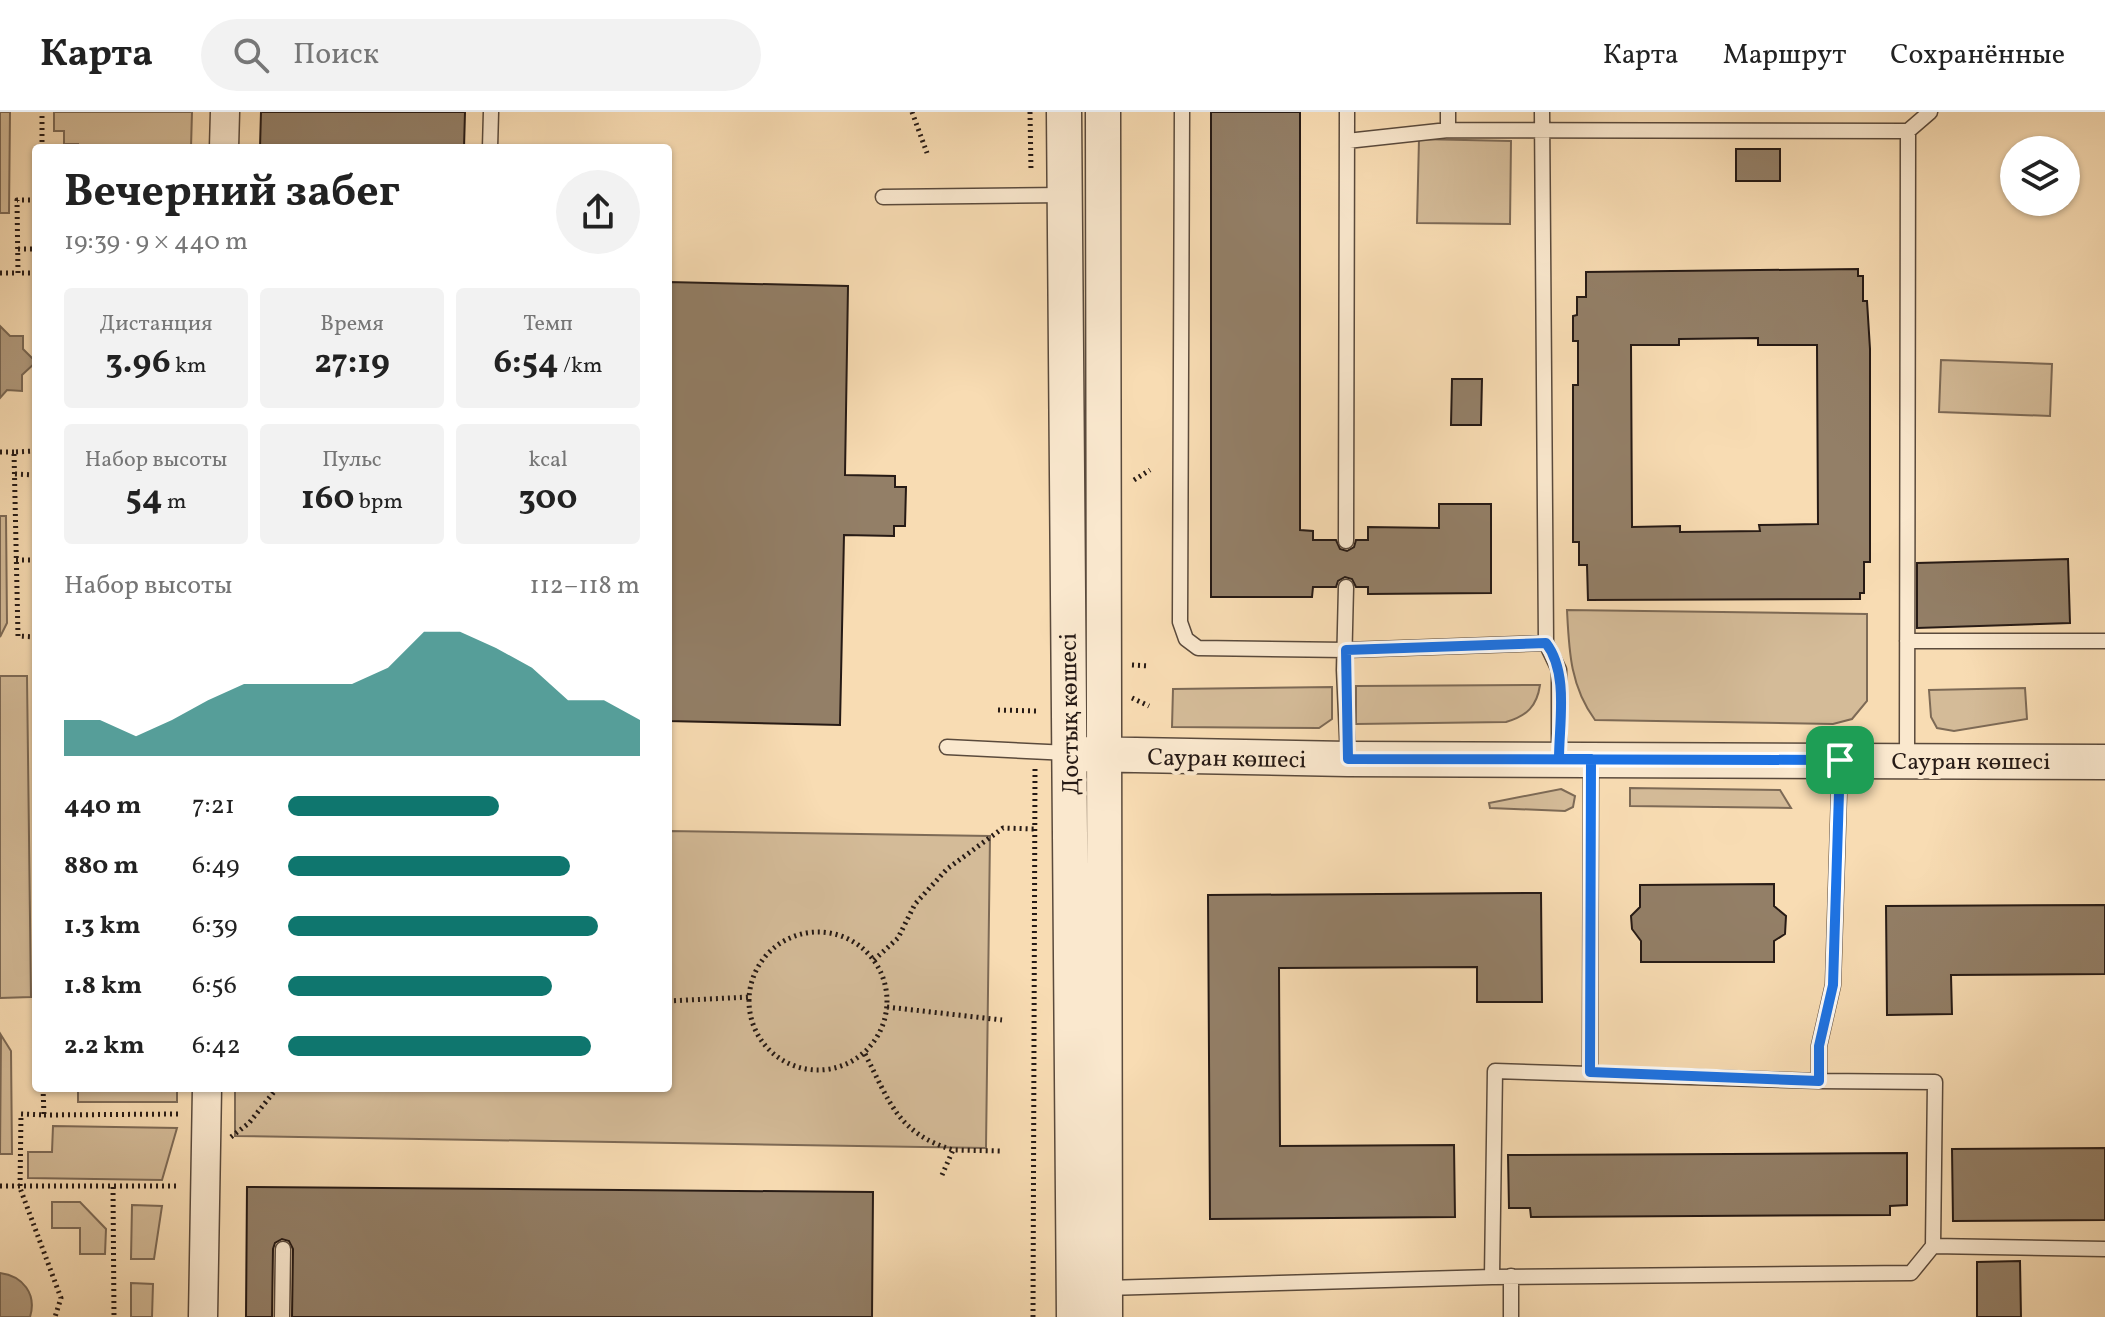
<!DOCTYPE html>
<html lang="ru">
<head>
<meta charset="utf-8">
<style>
	body { margin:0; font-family:Vollkorn,serif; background:#f2f2f2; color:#222; height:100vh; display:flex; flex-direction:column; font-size:30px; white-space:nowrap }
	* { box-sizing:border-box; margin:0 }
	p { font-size:26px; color:#767676 }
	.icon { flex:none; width:44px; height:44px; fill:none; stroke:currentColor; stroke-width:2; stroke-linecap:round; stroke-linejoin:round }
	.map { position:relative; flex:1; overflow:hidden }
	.drawer { position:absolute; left:32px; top:32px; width:640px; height:948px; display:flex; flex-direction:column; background:#fff; border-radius:8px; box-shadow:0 2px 6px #0004 }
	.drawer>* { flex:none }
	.tools { position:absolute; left:2000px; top:24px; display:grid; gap:16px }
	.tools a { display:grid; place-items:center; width:80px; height:80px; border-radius:50%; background:#fff; box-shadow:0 2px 6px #0004; font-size:40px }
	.pin { position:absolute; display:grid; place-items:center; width:68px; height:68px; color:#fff; margin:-34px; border-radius:16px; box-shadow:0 4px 12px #0006 }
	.round { display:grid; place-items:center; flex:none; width:84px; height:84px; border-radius:42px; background:#f2f2f2 }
	.headline { display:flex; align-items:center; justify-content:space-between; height:136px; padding:0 32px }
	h1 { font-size:44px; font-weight:700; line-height:60px }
	.stats { display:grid; grid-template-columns:repeat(3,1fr); gap:12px; height:136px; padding:8px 32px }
	.stats div { display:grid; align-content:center; border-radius:8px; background:#f2f2f2; text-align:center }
	.stats b { font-size:34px; font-weight:700 }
	.stats small { font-size:22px; font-weight:400 }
	.stats p { font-size:22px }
	.chart { height:224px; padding:16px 32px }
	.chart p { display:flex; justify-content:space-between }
	.chart svg { width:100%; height:144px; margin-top:8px; fill:#0f766e; opacity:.7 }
	ul { padding:0 32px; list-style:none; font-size:26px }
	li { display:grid; grid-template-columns:128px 96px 1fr; align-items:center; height:60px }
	li i { height:20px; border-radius:10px; background:#0f766e }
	header { display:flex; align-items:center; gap:48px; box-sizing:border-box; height:112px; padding:0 40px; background:#fff; border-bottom:2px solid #e0e0e0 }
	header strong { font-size:38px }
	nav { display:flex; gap:44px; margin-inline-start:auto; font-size:28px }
	.search { width:560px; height:72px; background:#f2f2f2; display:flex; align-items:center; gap:20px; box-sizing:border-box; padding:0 28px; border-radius:44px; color:#767676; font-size:30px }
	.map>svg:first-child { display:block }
</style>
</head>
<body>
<header>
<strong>Карта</strong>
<div class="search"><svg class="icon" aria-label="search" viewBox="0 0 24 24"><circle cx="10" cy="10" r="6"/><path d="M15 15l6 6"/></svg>Поиск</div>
<nav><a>Карта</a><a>Маршрут</a><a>Сохранённые</a></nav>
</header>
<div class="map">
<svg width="2105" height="1205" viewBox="0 0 2105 1205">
	<rect width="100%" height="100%" fill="#f8dcb3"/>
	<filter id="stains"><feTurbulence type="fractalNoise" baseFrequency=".0025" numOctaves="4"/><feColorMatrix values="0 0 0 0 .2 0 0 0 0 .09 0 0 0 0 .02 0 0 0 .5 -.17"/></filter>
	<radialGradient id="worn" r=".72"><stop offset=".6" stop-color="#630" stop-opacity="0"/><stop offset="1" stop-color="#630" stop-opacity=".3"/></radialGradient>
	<!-- green -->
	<path fill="#d4bb98" stroke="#7d6a56" stroke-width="2" d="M0,0H10L9,101H0Z
		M54,0H192L191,36H78V32H64V19H54Z
		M1419,27L1511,29L1510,112L1417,111Z
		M1941,248L2052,252L2050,304L1939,300Z
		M0,404H6L7,511L0,525Z
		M1567,498L1867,502V589L1852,607L1833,612L1595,608C1570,574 1569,538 1567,498Z
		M0,564H27L31,885L0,886Z
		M1540,573C1537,594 1527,604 1506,610L1356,612V574Z
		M1332,575V607L1319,616L1172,615L1173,577Z
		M2025,576L2027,607L1954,619L1937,616L1931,605L1929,578Z
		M1630,676L1780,678L1791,696L1630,694Z
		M1561,677L1575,684L1573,695L1565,699L1490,696L1489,691Z
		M668,719L990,724L986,1036L235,1024V976H668Z
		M1,923L11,939L12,1042H0Z
		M65,976H177V990H78V977Z
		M53,1014L177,1016L162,1068L28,1066V1040H52Z
		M52,1090H80L106,1117L105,1142H80V1116H52Z
		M132,1093L162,1094L154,1147H131Z
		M131,1171L153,1172L152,1205H131Z"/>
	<!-- water -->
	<path fill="#b19a7d" stroke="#796753" stroke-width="2" d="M0,214L10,224H23V237L36,250L22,263V279L7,278L0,286Z
		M0,1161C23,1164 37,1182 30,1205H0Z"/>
	<!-- building -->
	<path fill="#937f67" stroke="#261a15" stroke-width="2" fill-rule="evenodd" d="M261,0H465L464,36H260Z
		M1211,0H1300V418L1313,419V428H1336L1340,437L1347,439L1354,435L1356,428H1368V415L1439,416V392H1491V481L1368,482V475H1356L1352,467L1345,465L1338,469L1336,475H1313L1312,485H1211Z
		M1736,37H1780V69H1736Z
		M1858,157V164H1863V189H1867L1870,237V450H1864V481H1860V487L1588,488L1587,453H1579V430H1573V273H1578V229H1573V204L1577,203V185H1586V160ZM1758,226V233H1817L1818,412L1759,413L1760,419L1680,420V414L1632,415L1631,233H1679V227Z
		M668,170L848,174L845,363L895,364V375H906L905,414H894V424L844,423L840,613L668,609Z
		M1452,267H1482L1481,313H1451Z
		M2068,447L2070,511L1917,516V451Z
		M1774,772V794L1786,804L1785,822L1774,829V850H1641V829L1632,817L1631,804L1640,795V773Z
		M1541,781L1542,890H1477V855L1279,856L1280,1034L1454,1033L1455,1105L1210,1107L1208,783Z
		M2105,793V862L1951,863L1952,902L1887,903L1886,794Z
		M2105,1036V1108L1953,1109L1952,1037Z
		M1907,1041V1093L1890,1094V1103L1531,1105L1530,1096H1509L1508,1043Z
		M247,1075L873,1080L872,1205H292L293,1137L289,1129L282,1127L275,1131L273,1137L272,1205H246Z
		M2020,1149L2021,1205H1977V1150Z"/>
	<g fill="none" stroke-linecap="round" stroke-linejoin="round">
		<!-- service casing -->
		<g stroke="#5a4a3c" stroke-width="17">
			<path id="service" d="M1182,0L1180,510L1186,527L1198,536L1346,538L1546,531
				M1448,0V18L1908,19L1907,648
				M1542,0L1546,531L1559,558V647
				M1908,19L1930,0
				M1347,29L1448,18
				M490,36L491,0
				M883,85L1064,83
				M1346,429L1347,0
				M1346,475L1344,558L1348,647
				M1907,529H2105
				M947,635L1069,641
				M1840,649L1833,873L1819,934V969L1935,970L1933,1134
				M1590,960L1591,647
				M1492,1165L1495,959L1819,969
				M1106,1176L1492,1165L1911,1161L1933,1134L2105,1137
				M282,1205L283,1137
				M1511,1205V1164"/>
		</g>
		<!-- minor casing -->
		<g stroke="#5a4a3c" stroke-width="31">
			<path id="minor" d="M224,36L225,0
				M203,1205L207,976"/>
		</g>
		<!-- tertiary casing -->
		<g stroke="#5a4a3c" stroke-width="37">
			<path id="tertiary" d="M1064,0L1074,1205
				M1103,0L1105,1205
				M1081,642L1348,647L2105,650"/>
		</g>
		<!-- path -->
		<path stroke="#261a15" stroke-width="5" stroke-dasharray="2 4" stroke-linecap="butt" d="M912,0L927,41
			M1030,0L1031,59
			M42,36V0
			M36,88H17L18,161H36
			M18,137H36
			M0,161H18
			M36,339L14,340L18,524L36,525
			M0,340H14
			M15,362L36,363
			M1134,368L1150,358
			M16,448H36
			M1132,553L1149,554
			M1132,586L1149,594
			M998,598L1038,599
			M749 889a69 69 0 1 1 138 0a69 69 0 1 1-138 0Z
			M874,848L898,826L915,792L947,757L1003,716L1034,717
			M668,889L749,885
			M887,895L1002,908
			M865,942C890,990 897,1021 953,1038
			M43,976L44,1003L21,1002L20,1076L61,1186L55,1205
			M44,1003L181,1002
			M231,1025L249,1011L277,976
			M942,1063L953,1038L1001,1039
			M0,1074H179
			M113,1075L114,1205
			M1033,1205L1035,657"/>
		<!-- service -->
		<use href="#service" stroke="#fae8ce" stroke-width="14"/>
		<!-- minor -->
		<use href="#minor" stroke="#fae8ce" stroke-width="28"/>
		<!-- tertiary -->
		<use href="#tertiary" stroke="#fae8ce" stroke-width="34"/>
	</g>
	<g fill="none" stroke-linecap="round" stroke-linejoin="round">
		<!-- route casing -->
		<g stroke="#fff" stroke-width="16">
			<path id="route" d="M1840,648L1348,647L1346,538L1546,531C1569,561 1559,611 1559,647H1591L1590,960L1819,969V934L1833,873L1840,648"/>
		</g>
		<!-- route -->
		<use href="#route" stroke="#1a73e8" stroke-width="10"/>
	</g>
	<g text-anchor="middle" stroke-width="8" stroke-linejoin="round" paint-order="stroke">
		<!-- street labels -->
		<g font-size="24" fill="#261a15" stroke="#fae8ce">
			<text transform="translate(1069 602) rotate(-91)" y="8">Достық көшесі</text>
			<text transform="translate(1227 646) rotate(1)" y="8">Сауран көшесі</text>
			<text x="1971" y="657">Сауран көшесі</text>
		</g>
	</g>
	<rect width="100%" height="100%" filter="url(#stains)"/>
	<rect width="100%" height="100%" fill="url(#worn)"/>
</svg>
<div class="tools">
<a><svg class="icon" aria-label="layers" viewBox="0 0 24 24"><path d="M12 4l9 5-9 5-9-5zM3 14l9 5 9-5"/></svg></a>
</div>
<div class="pin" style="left:1840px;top:648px;background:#1e9e55"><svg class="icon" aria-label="arrive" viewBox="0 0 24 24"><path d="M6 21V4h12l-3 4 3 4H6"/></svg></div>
<section class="drawer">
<div class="headline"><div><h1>Вечерний забег</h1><p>19:39 · 9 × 440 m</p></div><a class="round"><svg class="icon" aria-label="share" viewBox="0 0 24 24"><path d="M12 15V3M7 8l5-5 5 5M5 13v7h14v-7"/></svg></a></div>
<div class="stats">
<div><p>Дистанция</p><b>3.96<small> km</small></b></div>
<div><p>Время</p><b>27:19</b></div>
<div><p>Темп</p><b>6:54<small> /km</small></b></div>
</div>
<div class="stats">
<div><p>Набор высоты</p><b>54<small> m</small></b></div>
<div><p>Пульс</p><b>160<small> bpm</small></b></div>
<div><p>kcal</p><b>300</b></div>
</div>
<div class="chart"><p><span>Набор высоты</span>112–118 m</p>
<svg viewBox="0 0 160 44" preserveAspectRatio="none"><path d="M0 44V33L10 33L20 38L30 33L40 27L50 22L60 22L70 22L80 22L90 17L100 6L110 6L120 11L130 17L140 27L150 27L160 33V44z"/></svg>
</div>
<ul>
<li><b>440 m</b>7:21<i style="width:60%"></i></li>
<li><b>880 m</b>6:49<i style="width:80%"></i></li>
<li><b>1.3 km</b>6:39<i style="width:88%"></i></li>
<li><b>1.8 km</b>6:56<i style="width:75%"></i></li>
<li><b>2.2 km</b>6:42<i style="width:86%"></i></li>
</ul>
</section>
</div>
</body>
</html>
